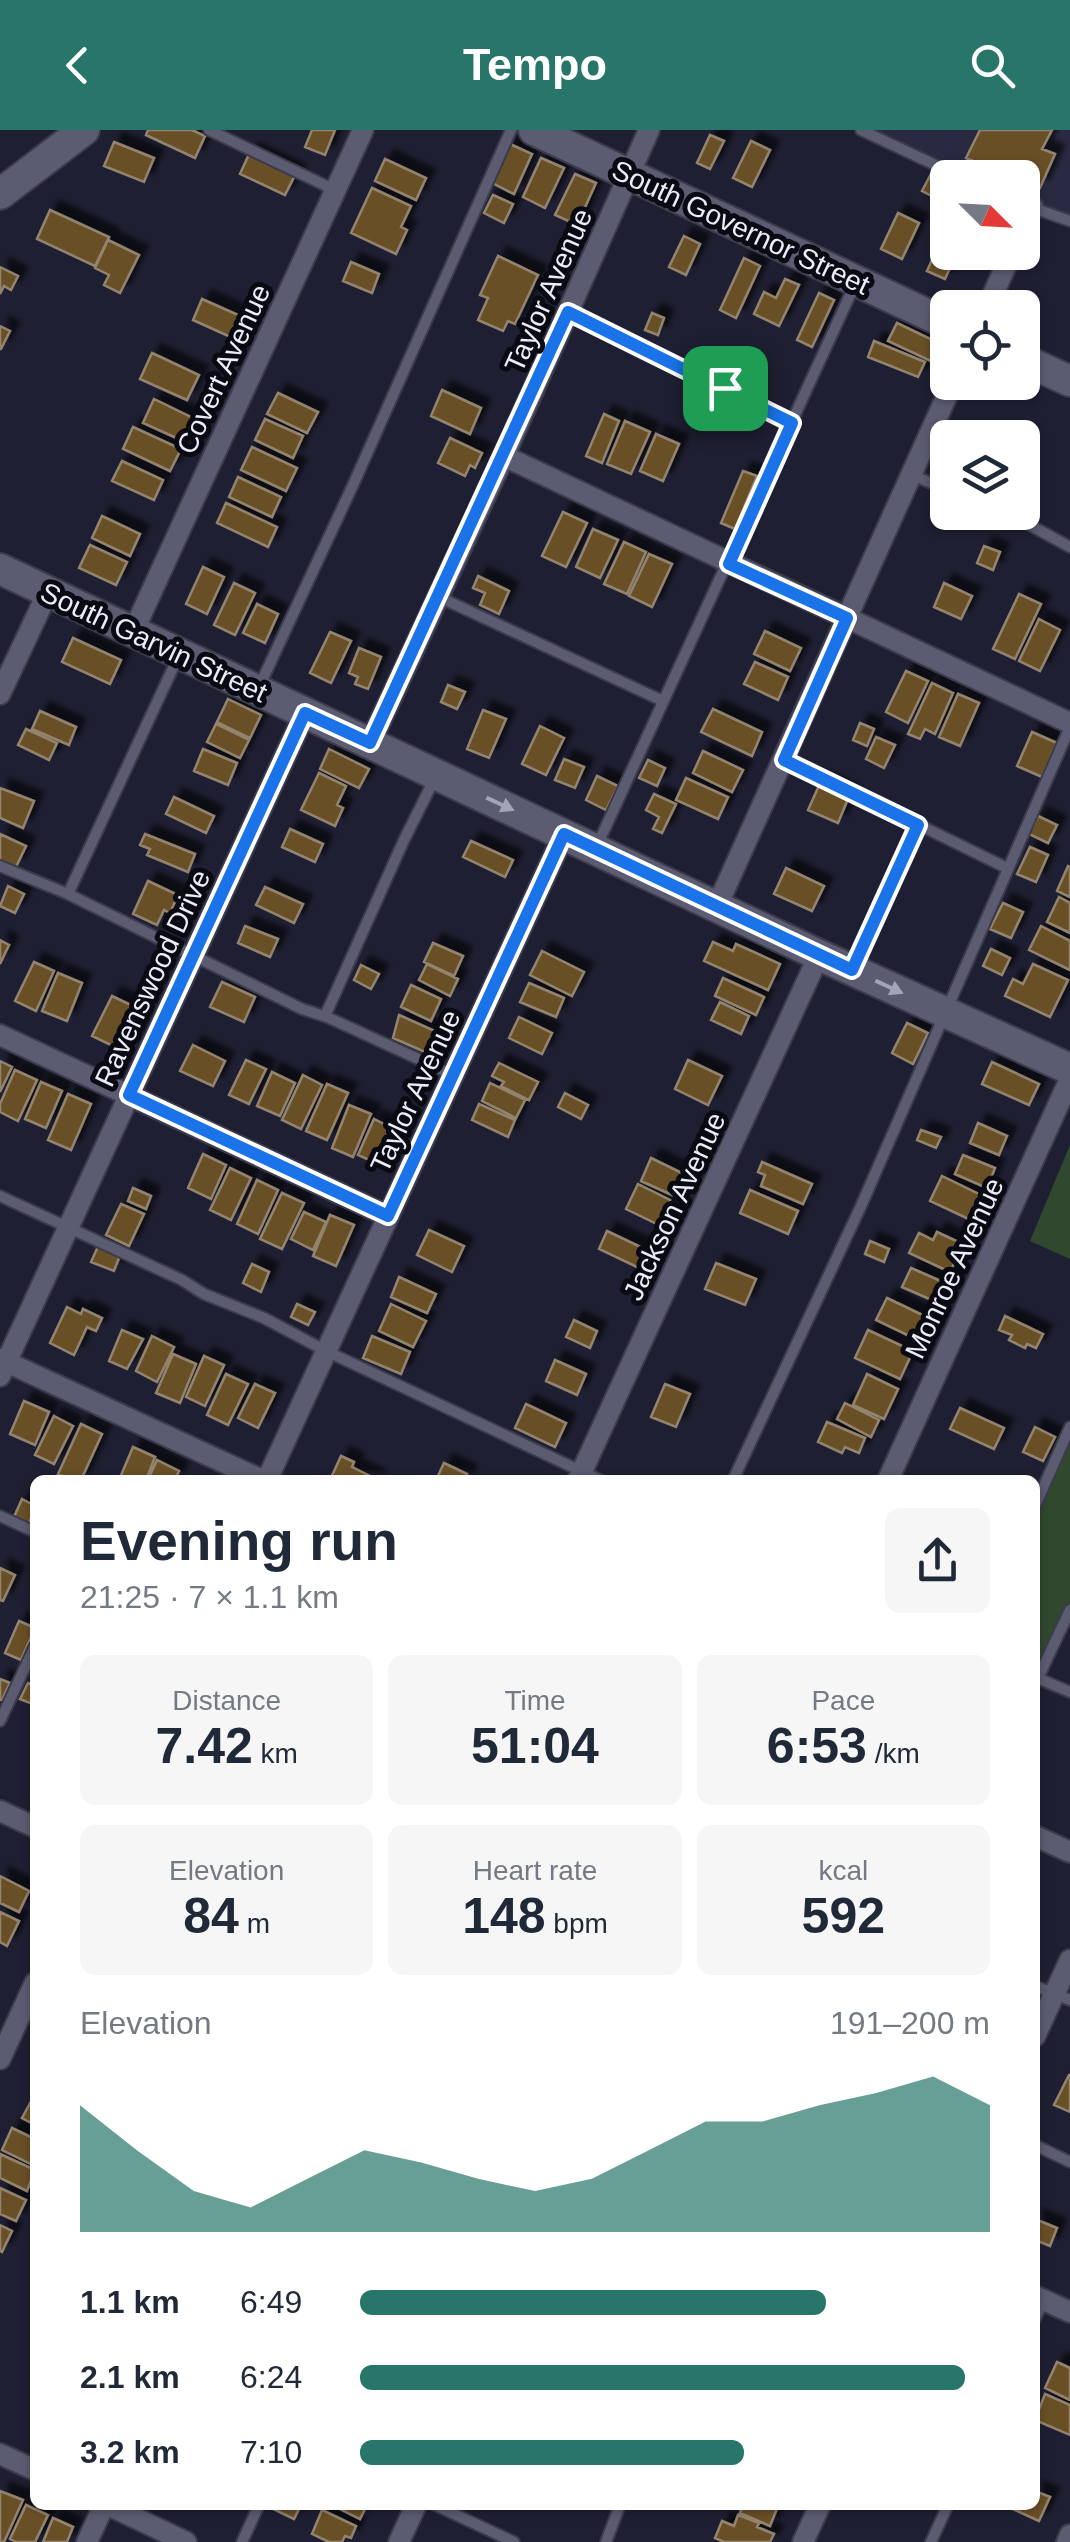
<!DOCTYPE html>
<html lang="en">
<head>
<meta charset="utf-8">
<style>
	body { margin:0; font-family:Helvetica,sans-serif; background:#f6f6f7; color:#1f2937; height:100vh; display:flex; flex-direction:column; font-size:38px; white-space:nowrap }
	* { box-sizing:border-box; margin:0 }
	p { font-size:32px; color:#747a83 }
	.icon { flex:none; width:55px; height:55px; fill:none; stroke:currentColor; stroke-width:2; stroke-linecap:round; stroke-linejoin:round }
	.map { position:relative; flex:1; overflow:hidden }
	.drawer { position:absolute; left:30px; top:1345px; width:1010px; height:1035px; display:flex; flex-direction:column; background:#fff; border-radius:15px; box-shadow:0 2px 8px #0004 }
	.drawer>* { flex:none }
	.needle { width:65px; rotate:114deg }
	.fabs { position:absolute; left:930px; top:30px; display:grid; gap:20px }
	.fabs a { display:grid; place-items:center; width:110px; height:110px; border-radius:15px; background:#fff; box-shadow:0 2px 8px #0004; font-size:50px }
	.pin { position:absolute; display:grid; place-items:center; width:85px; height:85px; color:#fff; margin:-42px; border-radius:20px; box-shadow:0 5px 15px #0006 }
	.round { display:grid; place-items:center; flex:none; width:105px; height:105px; border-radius:15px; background:#f6f6f7 }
	.headline { display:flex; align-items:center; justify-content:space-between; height:170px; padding:0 50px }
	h1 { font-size:55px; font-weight:600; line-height:75px }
	.metrics { display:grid; grid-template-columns:repeat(3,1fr); gap:15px; height:170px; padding:10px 50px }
	.metrics div { display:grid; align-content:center; border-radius:15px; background:#f6f6f7; text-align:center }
	.metrics b { font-size:50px; font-weight:600 }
	.metrics small { font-size:28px; font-weight:400 }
	.metrics p { font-size:28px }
	.chart { height:280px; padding:20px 50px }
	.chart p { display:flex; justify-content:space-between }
	.chart svg { width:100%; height:180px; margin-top:10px; fill:#28766a; opacity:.7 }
	ul { padding:0 50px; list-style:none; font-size:32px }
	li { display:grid; grid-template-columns:160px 120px 1fr; align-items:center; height:75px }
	li i { height:25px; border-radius:12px; background:#28766a }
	header { display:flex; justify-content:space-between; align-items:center; height:130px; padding:0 50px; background:#28766a; color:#fff; font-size:45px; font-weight:600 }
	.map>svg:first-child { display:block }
</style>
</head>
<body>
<header><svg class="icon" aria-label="back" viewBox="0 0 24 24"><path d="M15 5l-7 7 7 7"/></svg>Tempo<svg class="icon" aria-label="search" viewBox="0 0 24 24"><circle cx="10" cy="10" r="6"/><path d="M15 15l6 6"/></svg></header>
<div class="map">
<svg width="1070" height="2412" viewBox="0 0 1070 2412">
	<defs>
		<filter id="shadow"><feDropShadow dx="9" dy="-9" stdDeviation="2.5" flood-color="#0009"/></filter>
	</defs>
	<rect width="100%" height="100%" fill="#1f1f33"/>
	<!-- built -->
	<path fill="#292942" d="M862,0H1070V95L1023,74L1022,48L966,47Z"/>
	<!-- green -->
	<path fill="#30482e" d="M1070,1015V1129L1030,1111Z
		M1070,1296V1482L1042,1543L1035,1540V1372Z"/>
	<!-- building -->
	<path fill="#694f25" stroke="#93846f" stroke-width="2.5" filter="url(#shadow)" d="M148,0H192L205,6L195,28L146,5Z
		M312,0H335L325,25L305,17Z
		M980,0H1052L1042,19L1055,24L1040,58L1022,51V48H1014L966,28Z
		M710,5L724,11L710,39L697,33Z
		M751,11L770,20L752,57L733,48Z
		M114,12L154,28L144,52L104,36Z
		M510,14L532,24L514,64L492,53Z
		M250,22L296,43L285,65L240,44Z
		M541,28L564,38L545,78L523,67Z
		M385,29L426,48L416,70L375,51Z
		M575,44L596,53L577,95L555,85Z
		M931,44L941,49L932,66L922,61Z
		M372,58L411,76L401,97L407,100L396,124L351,103Z
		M493,65L513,74L504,93L484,83Z
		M50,80L109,107L95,136L37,109Z
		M898,83L919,93L902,129L881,119Z
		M943,105L948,107V122H957L945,149L927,141Z
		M684,106L700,114L686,145L669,137Z
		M108,110L139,125L120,163L104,155L109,145L95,138Z
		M498,126L538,145L515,194L508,191L503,201L478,190L488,168L480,165Z
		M744,128L760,136L736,188L720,180Z
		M351,132L379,144L372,163L343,151Z
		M0,137L18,146L11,160L4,156L0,164Z
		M785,149L799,155L779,196L754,184L764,162L776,168Z
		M819,163L834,170L812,217L797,210Z
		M202,169L245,188L235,209L193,190Z
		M652,183L664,188L658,205L645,200Z
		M897,193L941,214L933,232L888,211Z
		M0,196L10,201L1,219H0Z
		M874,211L925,232L918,247L868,227Z
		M152,223L199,245L187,270L140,249Z
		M442,260L481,278L470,304L431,286Z
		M278,263L318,282L307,303L267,284Z
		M154,269L193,288L183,311L143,293Z
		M604,284L619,291L602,333L586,326Z
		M265,289L303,306L293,328L255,310Z
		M625,291L650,302L631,344L607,334Z
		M133,297L181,319L170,341L123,319Z
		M656,304L679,314L663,351L640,341Z
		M450,308L482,323L475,338L470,335L465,346L438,333Z
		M252,317L297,338L286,361L241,340Z
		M122,331L163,350L154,370L112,351Z
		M743,341L757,346L735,399L721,393Z
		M238,347L281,367L272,387L229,367Z
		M226,373L277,397L268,417L217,393Z
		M563,382L587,393L566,437L542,426Z
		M102,386L140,404L130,426L92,408Z
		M593,399L618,410L600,448L576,437Z
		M624,412L646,422L627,464L604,454Z
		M90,415L127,432L116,455L79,438Z
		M984,416L1000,422L993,440L977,433Z
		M649,424L672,434L652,477L629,466Z
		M203,437L224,447L207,484L186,474Z
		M478,446L509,461L499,484L480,475L485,463L473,458Z
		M234,453L255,463L235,505L214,495Z
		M944,453L972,466L961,489L934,477Z
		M1019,464L1041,474L1015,529L993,519Z
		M257,474L278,484L265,513L243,503Z
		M1039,489L1060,500L1040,541L1019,531Z
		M765,501L801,518L790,541L754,524Z
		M330,502L351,511L331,553L310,543Z
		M73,508L121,530L110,554L62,532Z
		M359,518L381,527L368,559L355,554L358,547L349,543Z
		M755,532L788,547L778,570L744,554Z
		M906,541L928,551L908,593L886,582Z
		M932,553L953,563L935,604L925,599L920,609L908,604Z
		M448,555L465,562L457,579L441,572Z
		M958,564L979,573L960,616L939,607Z
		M228,569L261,585L250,608L217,592Z
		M713,579L762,602L752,626L701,602Z
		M483,580L506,589L489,628L467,619Z
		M40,581L76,597L69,615L32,599Z
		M860,593L874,599L867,616L853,610Z
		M216,594L249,610L240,628L207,612Z
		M540,596L564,608L546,645L522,634Z
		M26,599L57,613L49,630L18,615Z
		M1032,602L1057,613L1042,647L1017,636Z
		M876,607L895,615L884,638L866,629Z
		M203,619L237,633L228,655L194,641Z
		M329,619L369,639L359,658L320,639Z
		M703,621L743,640L732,662L693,643Z
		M564,629L584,637L575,658L555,650Z
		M648,630L665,638L657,656L639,648Z
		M319,643L346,656L337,675L343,678L335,696L301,680Z
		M597,646L618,656L606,680L586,670Z
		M686,648L728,667L718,689L676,670Z
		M821,651L850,664L838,693L808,680Z
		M0,658L34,671L23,698L0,688Z
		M654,664L676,674L662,703L653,699L659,687L646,680Z
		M174,667L214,686L206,703L166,684Z
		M1038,686L1057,695L1048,713L1029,704Z
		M290,699L323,714L315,732L282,717Z
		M0,704L26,716L16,737L0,730Z
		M145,704L195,724L188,742L147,725L150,719L140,715Z
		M471,711L513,730L505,747L463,727Z
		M1030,717L1048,725L1036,752L1017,744Z
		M1068,736L1070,737V767L1057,761Z
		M786,738L824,756L812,781L774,764Z
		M148,751L178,765L170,783L164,780L157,795L133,784Z
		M8,756L24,764L15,783L0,776Z
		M265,757L303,774L294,793L256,775Z
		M1059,767L1070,773V803L1047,792Z
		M1003,773L1023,782L1011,808L990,799Z
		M245,796L278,809L270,827L238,813Z
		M1041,796L1070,811V840L1029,820Z
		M0,810L9,815L0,834Z
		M713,812L733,821L736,814L780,834L768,860L704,831Z
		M433,813L463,826L454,846L424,832Z
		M991,819L1010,828L1002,845L983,836Z
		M542,821L584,842L572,866L530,845Z
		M34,832L54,841L36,881L15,871Z
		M427,834L458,849L450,866L419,850Z
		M1033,834L1068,850L1050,887L1005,866L1013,849L1023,854Z
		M361,835L379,844L371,859L354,850Z
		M58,843L82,853L67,891L42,881Z
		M723,848L764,867L756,885L715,866Z
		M222,852L255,867L244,892L210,877Z
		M529,853L564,868L556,887L520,872Z
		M411,855L441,869L431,891L401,877Z
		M112,866L133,876L113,916L92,906Z
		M720,872L749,886L741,904L711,890Z
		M399,885L435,901L425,922L393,908Z
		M519,887L552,903L542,924L509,908Z
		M907,893L928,903L913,934L892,923Z
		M193,915L225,931L213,956L180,941Z
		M246,930L266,939L249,974L229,965Z
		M688,930L722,946L708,975L675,959Z
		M0,931L12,937L0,962Z
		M992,932L1039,954L1029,975L982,954Z
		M499,933L538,952L529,970L501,956L504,952L492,946Z
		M15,940L37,950L18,991L0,982V974Z
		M272,942L295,953L280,986L257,976Z
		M303,945L322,955L301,999L282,990Z
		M41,952L62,961L46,998L25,989Z
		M490,953L525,970L516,988L482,971Z
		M327,954L348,963L327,1010L306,1001Z
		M565,963L588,975L581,989L558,977Z
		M68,964L91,974L71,1020L48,1010Z
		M479,974L515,990L508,1007L472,990Z
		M349,975L371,984L353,1027L332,1018Z
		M374,989L398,1001L382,1036L358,1025Z
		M978,993L1007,1006L999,1025L970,1013Z
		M921,1000L941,1007L936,1018L917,1010Z
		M203,1024L226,1035L211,1069L188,1058Z
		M963,1025L995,1038L987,1058L955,1044Z
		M651,1028L682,1043L672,1065L641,1051Z
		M762,1032L812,1054L803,1074L761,1056L765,1045L758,1042Z
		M230,1038L251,1048L231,1090L210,1080Z
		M942,1046L987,1068L975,1092L930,1071Z
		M257,1050L278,1060L258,1104L237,1094Z
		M638,1054L670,1070L659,1095L626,1079Z
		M133,1058L151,1066L146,1079L128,1071Z
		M750,1060L798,1081L788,1104L740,1083Z
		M282,1063L304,1073L282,1119L260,1109Z
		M121,1074L144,1084L129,1116L106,1105Z
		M304,1082L326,1092L313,1120L291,1109Z
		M330,1085L354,1095L336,1136L313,1126Z
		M429,1100L464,1116L452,1142L417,1125Z
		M607,1101L647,1120L639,1138L599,1119Z
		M937,1102L963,1114L950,1142L909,1123L919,1103L933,1110Z
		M870,1111L889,1119L884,1132L865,1124Z
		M99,1114L121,1123L114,1141L91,1132Z
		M716,1133L756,1149L745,1175L705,1159Z
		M252,1134L269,1142L261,1162L243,1153Z
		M911,1138L943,1152L934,1171L902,1157Z
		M399,1147L436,1164L427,1183L391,1167Z
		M887,1168L933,1190L922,1212L876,1190Z
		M297,1174L315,1182L308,1195L291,1187Z
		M391,1174L426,1191L413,1217L379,1201Z
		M67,1177L81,1184L83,1179L102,1188L96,1201L87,1197L74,1225L50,1213Z
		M1005,1186L1043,1204L1036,1218L1027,1214L1025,1218L1009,1210L1012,1205L999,1200Z
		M574,1190L597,1201L590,1218L566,1207Z
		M122,1200L143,1209L127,1239L109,1231Z
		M868,1200L913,1221L900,1249L855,1228Z
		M152,1206L174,1217L157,1252L136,1241Z
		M372,1206L410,1222L401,1244L363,1228Z
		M173,1224L196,1234L180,1273L156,1263Z
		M204,1226L224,1235L205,1276L186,1267Z
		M555,1230L586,1244L577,1265L546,1251Z
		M226,1244L248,1254L228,1295L207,1285Z
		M867,1244L898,1259L884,1289L853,1275Z
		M255,1254L275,1263L258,1298L238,1288Z
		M665,1254L690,1264L676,1297L651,1287Z
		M24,1271L49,1282L35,1315L10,1304Z
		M845,1273L879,1290L871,1307L837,1289Z
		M526,1274L566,1293L555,1317L515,1298Z
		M960,1278L1004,1298L994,1319L950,1299Z
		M54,1286L73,1296L54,1334L35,1325Z
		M827,1292L865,1308L859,1323L845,1317L842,1323L818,1312Z
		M81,1294L102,1304L81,1350H72L58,1344Z
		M1035,1297L1055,1307L1043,1331L1023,1322Z
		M133,1317L155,1327L146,1350H119Z
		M341,1326L354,1332L352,1337L378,1350H330Z
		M157,1330L179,1341L175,1350H148Z
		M444,1333L467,1344L465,1350H436Z
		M22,1369L35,1376L29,1394L14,1387Z
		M0,1438L15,1445L3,1471L0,1470Z
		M19,1491L35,1498L21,1530L5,1523Z
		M0,1549L10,1553L2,1570H0Z
		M28,1553L35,1556V1575L20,1569Z
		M0,1746L29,1761L19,1782L0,1773Z
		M0,1782L19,1791L7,1816L0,1812Z
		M1069,1945H1070V1982L1054,1975Z
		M34,1966L35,1967V1995L22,1988Z
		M12,1998L35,2009V2036L2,2020Z
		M0,2024L35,2040L27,2061L0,2048Z
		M0,2058L26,2070L16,2091L0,2084Z
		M1035,2089L1057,2098L1050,2116L1035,2110Z
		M0,2095L12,2101L2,2122L0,2121Z
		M1057,2232L1070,2238V2270L1045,2258Z
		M1045,2264L1070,2275V2305L1035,2290Z
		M0,2361L23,2370L4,2412H0Z
		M1035,2361L1050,2367L1039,2391L1004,2375H1035Z
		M26,2375L48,2385L35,2412H16L10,2409Z
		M275,2375H301L294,2389L273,2379Z
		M332,2375H367L360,2389Z
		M743,2375H777L778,2376L770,2396L740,2383Z
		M322,2380L356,2396L351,2408L345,2406L342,2412H329L312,2404Z
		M738,2385L759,2393L757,2397L774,2404L770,2412H724L715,2408L722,2391L734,2396Z
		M53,2388L73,2397L67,2412H43Z"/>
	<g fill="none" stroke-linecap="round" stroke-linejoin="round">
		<!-- lane casing -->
		<g stroke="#3c3b4b" stroke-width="14">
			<path id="lane" d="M209,0L335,60
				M861,0L963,48
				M1022,74L1070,91
				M568,182L792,293
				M912,345L948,360
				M1006,382L1070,417
				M439,467L663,571
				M260,555L353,355L511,0
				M784,629L1007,738
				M596,718L856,152
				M0,736L68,764L302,879L327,887L453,945
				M68,764L179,525
				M854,835L918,695
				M325,886L404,710L434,650
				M0,1066L182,1150L204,1164L264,1188L326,1221L600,1350
				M733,1350L861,1076L1070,597
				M1035,1376L1070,1297
				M0,1386L35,1402
				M1035,1547L1070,1562
				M1038,1548L1070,1480
				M0,1591L35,1516
				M1035,1856L1070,1870
				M1035,2015L1070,2032
				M1035,2189L1044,2170
				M435,2375L514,2412
				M242,2412L259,2375
				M606,2412L620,2375
				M931,2412L948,2375"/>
		</g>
		<!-- street casing -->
		<g stroke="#3c3b4b" stroke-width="24">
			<path id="street" d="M1022,99L1033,77
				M987,178L1012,122
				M504,326L1070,593
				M133,502L363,0
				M0,564L48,462
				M370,613L504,326L649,0
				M717,776L953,252
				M0,905L388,1086
				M0,1229L262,1350
				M0,1246L305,583
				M267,1350L564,704
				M578,1350L819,825
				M888,1350L1070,949
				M0,1681L35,1697
				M1035,1706L1070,1722
				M1035,1906L1070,1830
				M0,1929L35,1853
				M1035,2166L1070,2182
				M0,2324L35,2340
				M108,2375L186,2412
				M87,2412L104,2375
				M399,2412L416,2375
				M803,2412L820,2375
				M1067,2412L1070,2405"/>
		</g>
		<!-- secondary casing -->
		<g stroke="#3c3b4b" stroke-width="34">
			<path id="secondary" d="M534,0L948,194
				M0,64L84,0
				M1022,229L1070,251
				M0,439L819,825L1070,939"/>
		</g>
		<!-- lane -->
		<use href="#lane" stroke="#5b5c72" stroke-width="10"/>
		<!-- street -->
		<use href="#street" stroke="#5b5c72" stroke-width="20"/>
		<!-- secondary -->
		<use href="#secondary" stroke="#5b5c72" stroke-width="30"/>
	</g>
	<!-- one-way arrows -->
	<defs><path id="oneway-solid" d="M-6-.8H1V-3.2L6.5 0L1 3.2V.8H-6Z" transform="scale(2.5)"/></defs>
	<g fill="#a3a4b6">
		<use href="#oneway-solid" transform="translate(500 674) rotate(25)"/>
		<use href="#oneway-solid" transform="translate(889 857) rotate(25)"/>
	</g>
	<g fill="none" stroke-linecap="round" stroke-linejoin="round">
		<!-- route casing -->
		<g stroke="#fff" stroke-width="20">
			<path id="route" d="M568,182L792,293L729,434L847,488L784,630L918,695L852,840L564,704L388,1086L129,965L305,583L370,613Z"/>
		</g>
		<!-- route -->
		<use href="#route" stroke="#1a73e8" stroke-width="12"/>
	</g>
	<g text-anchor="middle" stroke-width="10" stroke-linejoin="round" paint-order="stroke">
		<!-- street labels -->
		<g font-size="28" fill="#ebebf9" stroke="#0a0a13">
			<text transform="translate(741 97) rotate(25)" y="10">South Governor Street</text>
			<text transform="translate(548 160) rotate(-66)" y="10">Taylor Avenue</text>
			<text transform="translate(223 239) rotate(-65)" y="10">Covert Avenue</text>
			<text transform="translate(154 512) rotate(25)" y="10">South Garvin Street</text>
			<text transform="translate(152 848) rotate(-65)" y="10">Ravenswood Drive</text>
			<text transform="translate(415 961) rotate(-65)" y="10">Taylor Avenue</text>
			<text transform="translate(674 1076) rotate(-65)" y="10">Jackson Avenue</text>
			<text transform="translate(954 1138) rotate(-65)" y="10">Monroe Avenue</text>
		</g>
	</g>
</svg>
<div class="fabs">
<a><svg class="needle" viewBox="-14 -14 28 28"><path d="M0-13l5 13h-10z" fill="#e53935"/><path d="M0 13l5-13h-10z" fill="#747a83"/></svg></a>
<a><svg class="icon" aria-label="locate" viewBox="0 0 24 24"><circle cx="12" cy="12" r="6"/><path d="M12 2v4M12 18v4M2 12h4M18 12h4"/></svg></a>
<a><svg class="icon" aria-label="layers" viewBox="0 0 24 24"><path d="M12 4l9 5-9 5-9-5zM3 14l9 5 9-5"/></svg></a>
</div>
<div class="pin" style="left:725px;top:258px;background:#1e9e55"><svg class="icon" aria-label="arrive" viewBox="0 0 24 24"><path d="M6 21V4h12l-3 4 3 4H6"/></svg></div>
<section class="drawer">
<div class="headline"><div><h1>Evening run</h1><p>21:25 · 7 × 1.1 km</p></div><a class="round"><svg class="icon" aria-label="share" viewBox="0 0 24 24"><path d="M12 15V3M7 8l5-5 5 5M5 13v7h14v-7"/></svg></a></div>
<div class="metrics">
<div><p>Distance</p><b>7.42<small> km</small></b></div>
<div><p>Time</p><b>51:04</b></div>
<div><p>Pace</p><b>6:53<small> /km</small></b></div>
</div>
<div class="metrics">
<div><p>Elevation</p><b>84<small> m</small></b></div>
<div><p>Heart rate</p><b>148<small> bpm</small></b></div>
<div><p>kcal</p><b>592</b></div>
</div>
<div class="chart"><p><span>Elevation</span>191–200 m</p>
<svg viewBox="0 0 160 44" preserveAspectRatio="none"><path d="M0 44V13L10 24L20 34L30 38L40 31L50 24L60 27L70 31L80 34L90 31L100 24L110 17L120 17L130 13L140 10L150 6L160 13V44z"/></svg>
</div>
<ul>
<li><b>1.1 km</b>6:49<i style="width:74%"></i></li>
<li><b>2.1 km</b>6:24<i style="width:96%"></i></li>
<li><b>3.2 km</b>7:10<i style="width:61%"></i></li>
</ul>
</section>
</div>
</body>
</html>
